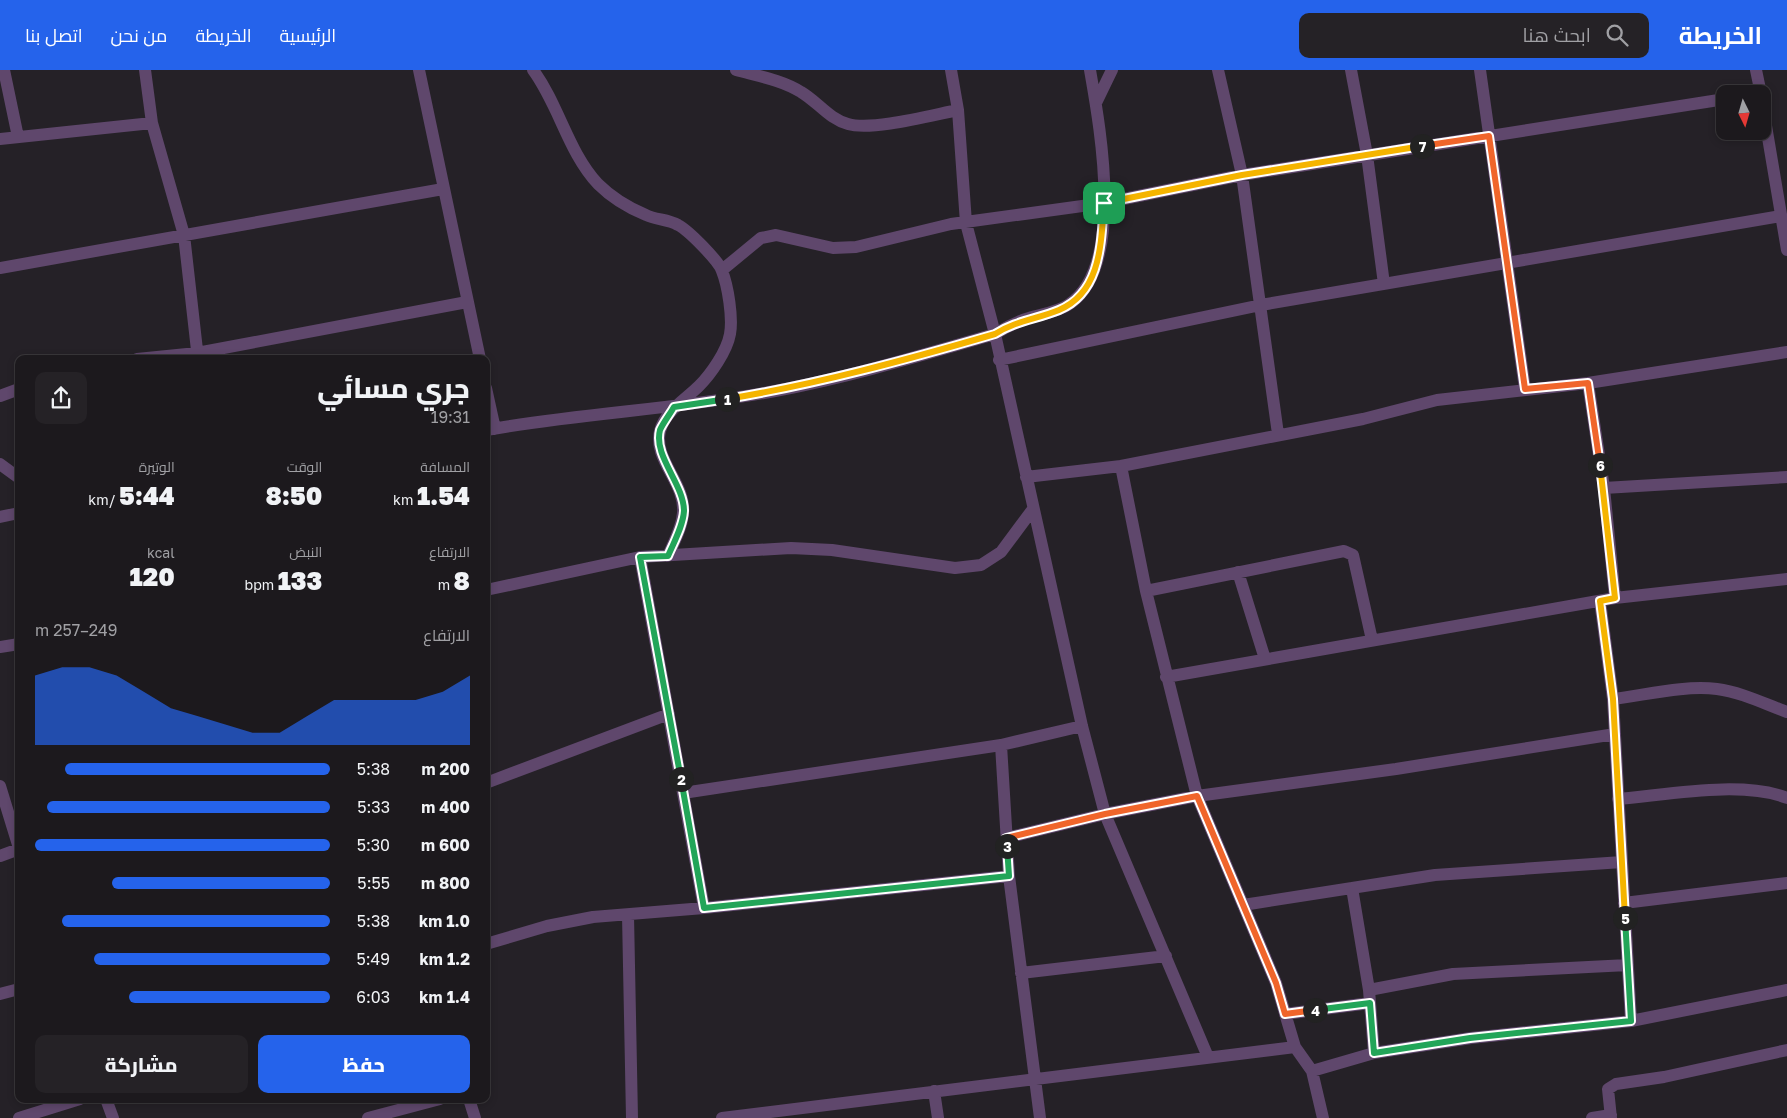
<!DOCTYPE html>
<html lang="ar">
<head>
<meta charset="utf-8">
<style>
	body { margin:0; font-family:"Golos Text",Cairo,sans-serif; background:#252226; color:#f1f3f6; direction:rtl; height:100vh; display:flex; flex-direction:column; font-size:19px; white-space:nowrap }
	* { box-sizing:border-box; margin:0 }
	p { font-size:16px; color:#a0a0a4 }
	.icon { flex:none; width:28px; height:28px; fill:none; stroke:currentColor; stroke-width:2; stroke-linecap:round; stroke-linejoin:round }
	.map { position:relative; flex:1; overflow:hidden; direction:ltr }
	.sheet { position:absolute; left:15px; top:285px; width:475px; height:748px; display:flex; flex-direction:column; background:#1c191d; border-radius:10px; box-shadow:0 2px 8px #0003,0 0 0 1px #3a383b; direction:rtl }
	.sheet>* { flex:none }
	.needle { width:32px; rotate:175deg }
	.tools { position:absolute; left:1716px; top:15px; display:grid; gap:10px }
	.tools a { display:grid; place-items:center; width:55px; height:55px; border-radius:10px; background:#1c191d; box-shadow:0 2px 8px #0003,0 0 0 1px #3a383b; font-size:25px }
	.pin { position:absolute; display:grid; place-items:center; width:42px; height:42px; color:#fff; margin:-21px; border-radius:10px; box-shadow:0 2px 8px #0006 }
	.km { position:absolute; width:25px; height:25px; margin:-12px; border-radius:50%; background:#222; color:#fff; font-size:14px; line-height:25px; text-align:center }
	.round { display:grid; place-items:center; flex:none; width:52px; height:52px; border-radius:10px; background:#252226 }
	.summary { display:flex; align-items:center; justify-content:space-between; height:85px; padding:0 20px }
	h1 { font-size:28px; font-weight:800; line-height:38px }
	.metrics { display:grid; grid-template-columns:repeat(3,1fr); gap:8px; height:85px; padding:5px 20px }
	.metrics div { display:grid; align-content:center }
	.metrics b { font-size:25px; font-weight:800 }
	.metrics small { font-size:14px; font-weight:400 }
	.metrics p { font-size:14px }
	.chart { height:140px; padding:10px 20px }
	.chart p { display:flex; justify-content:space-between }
	.chart svg { width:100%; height:90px; margin-top:5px; fill:#2563eb; opacity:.7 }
	.primary-button { display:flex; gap:10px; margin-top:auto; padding:10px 20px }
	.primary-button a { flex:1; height:58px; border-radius:10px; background:#2563eb; color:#fff; font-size:20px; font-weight:800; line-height:58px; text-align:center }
	.primary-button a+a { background:#252226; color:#f1f3f6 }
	ul { padding:0 20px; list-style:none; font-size:16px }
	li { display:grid; grid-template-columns:80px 60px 1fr; align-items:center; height:38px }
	li i { height:12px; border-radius:6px; background:#2563eb }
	header { display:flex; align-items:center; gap:30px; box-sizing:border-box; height:70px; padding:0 25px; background:#2563eb; color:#fff }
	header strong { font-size:24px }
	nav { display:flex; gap:28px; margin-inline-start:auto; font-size:18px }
	.search { width:350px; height:45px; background:#252226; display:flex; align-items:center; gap:12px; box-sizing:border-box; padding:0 18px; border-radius:10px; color:#a0a0a4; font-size:19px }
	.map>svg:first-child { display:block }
</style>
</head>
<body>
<header>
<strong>الخريطة</strong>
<div class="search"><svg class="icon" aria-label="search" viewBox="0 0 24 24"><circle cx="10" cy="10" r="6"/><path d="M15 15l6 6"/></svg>ابحث هنا</div>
<nav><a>الرئيسية</a><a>الخريطة</a><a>من نحن</a><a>اتصل بنا</a></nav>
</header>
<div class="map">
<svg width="1787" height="1048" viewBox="0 0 1787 1048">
	<rect width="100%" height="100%" fill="#252127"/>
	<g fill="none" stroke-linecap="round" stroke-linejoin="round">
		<!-- minor -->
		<path stroke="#5f476c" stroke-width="12" d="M4,0L18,67
			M145,0L152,53L184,165L198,289
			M419,0L480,289
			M533,0C559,35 568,82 598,114C611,127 629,138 646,145C656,150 668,149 678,155C688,160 719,191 722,201C728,216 733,248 730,264C727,281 711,304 699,316C686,329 665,341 660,361C653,390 686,413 683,443C682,458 674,472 668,486
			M736,0C758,6 782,10 801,22C818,32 829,49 848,54C872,61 932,45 958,40
			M951,0L958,40L966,153L995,264L1082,656L1105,744L1208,987
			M1218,0L1242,105L1278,364
			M1351,0L1367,85L1384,214
			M1480,0L1525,319
			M1756,0L1761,24
			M1762,32L1787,180
			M1096,33L1112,0
			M0,69L152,53
			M0,198L443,119
			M722,200L761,168L776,165L833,178L856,177L951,154L1104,133L1242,105L1725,29
			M137,289L197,283L467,232
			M999,290L1261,235L1781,146
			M1588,313L1604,418L1615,528
			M486,318L495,359
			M0,326L19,319
			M486,360C582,343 679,339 775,321C850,307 922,285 995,264C1006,257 1016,252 1029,248C1042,244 1057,242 1068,235C1126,198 1100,57 1090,0
			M0,394L19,408
			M1121,396L1146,521L1197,726L1276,913L1295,977L1312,1001L1323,1048
			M1026,407L1121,396L1363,349L1437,330L1588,313L1787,282
			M1604,418L1787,407
			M0,447L19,443
			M640,487L704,838
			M1238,502L1265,589
			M486,520L640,487L791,478L832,480L955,498L981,495L1001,482L1033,439
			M1146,521L1344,481L1353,485L1372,570
			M1600,531L1613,629L1631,951
			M0,577L19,574
			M1166,607L1615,528L1787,509
			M1613,629C1646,625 1684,615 1717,619C1741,622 1765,634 1787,642
			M1001,675L1009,806L1040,1048
			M486,713L669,644
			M0,716L19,778
			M683,723L1001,675L1082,656
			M1618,729C1666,725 1742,710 1787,728
			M1006,768L1105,744L1197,726L1396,699L1615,664
			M0,786L19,779
			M1352,818L1369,920L1374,983
			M1624,833L1787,813
			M1243,835L1435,805L1622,792
			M628,845L632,1048
			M486,874L547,856L593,847L704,838L1009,806
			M1021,903L1166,886
			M1369,920L1453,904L1628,895
			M0,924L19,919
			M1285,944L1370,933
			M1312,1001L1374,983L1471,968L1631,951L1787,920
			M934,1021L938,1048
			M106,1029L113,1048
			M469,1029L475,1048
			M19,1048L80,1029
			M368,1048L440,1029
			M722,1048L1295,977
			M1592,1048L1611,1045
			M1611,1048L1608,1019L1616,1014L1664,1007L1787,980"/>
	</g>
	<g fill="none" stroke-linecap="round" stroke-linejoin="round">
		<!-- split-1 casing -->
		<g stroke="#fff" stroke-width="10">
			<path id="split-1" d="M727,329C818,314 906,290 995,264C1015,251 1037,249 1059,240C1102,222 1101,171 1104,133"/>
		</g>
		<!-- split-2 casing -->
		<g stroke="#fff" stroke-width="10">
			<path id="split-2" d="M681,709L640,487L668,486C674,472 683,456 684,441C684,414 653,386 660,360C663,353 670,344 674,337L727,329"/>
		</g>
		<!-- split-3 casing -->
		<g stroke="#fff" stroke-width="10">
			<path id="split-3" d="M681,709L704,838L1009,806L1007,776"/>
		</g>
		<!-- split-4 casing -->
		<g stroke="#fff" stroke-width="10">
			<path id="split-4" d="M1007,776L1006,768L1105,744L1197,726L1276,913L1285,944L1315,940"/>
		</g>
		<!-- split-5 casing -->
		<g stroke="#fff" stroke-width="10">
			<path id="split-5" d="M1315,940L1370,933L1374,983L1470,968L1631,951L1625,848"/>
		</g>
		<!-- split-6 casing -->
		<g stroke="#fff" stroke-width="10">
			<path id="split-6" d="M1600,395L1615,528L1600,531L1613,629L1625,848"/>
		</g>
		<!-- split-7 casing -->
		<g stroke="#fff" stroke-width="10">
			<path id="split-7" d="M1422,76L1489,66L1525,319L1588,313L1600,395"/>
		</g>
		<!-- split-8 casing -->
		<g stroke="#fff" stroke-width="10">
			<path id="split-8" d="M1104,133L1242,105L1422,76"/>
		</g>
		<!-- split-1 -->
		<use href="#split-1" stroke="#f5b400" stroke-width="6"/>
		<!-- split-2 -->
		<use href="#split-2" stroke="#22a559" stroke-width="6"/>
		<!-- split-3 -->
		<use href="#split-3" stroke="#22a559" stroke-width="6"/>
		<!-- split-4 -->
		<use href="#split-4" stroke="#f0652b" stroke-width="6"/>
		<!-- split-5 -->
		<use href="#split-5" stroke="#22a559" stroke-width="6"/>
		<!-- split-6 -->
		<use href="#split-6" stroke="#f5b400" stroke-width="6"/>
		<!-- split-7 -->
		<use href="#split-7" stroke="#f0652b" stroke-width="6"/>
		<!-- split-8 -->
		<use href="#split-8" stroke="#f5b400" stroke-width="6"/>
	</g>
</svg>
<div class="tools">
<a><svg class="needle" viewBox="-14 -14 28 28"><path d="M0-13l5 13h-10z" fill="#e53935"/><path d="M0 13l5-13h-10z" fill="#a0a0a4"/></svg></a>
</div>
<div class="pin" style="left:1104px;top:133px;background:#1e9e55"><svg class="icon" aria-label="arrive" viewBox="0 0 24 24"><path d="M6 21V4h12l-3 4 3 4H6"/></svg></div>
<b class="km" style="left:727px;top:329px">1</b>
<b class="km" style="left:681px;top:709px">2</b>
<b class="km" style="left:1007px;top:776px">3</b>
<b class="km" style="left:1315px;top:940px">4</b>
<b class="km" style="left:1625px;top:848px">5</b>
<b class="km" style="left:1600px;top:395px">6</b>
<b class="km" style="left:1422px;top:76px">7</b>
<section class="sheet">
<div class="summary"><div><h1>جري مسائي</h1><p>19:31</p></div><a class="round"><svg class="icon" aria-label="share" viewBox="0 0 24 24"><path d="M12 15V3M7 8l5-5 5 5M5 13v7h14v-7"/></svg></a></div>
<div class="metrics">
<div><p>المسافة</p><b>1.54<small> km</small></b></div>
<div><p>الوقت</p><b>8:50</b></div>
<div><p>الوتيرة</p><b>5:44<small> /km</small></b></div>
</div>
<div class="metrics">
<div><p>الارتفاع</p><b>8<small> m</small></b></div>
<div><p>النبض</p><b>133<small> bpm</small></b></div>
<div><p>kcal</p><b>120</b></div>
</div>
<div class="chart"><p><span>الارتفاع</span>249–257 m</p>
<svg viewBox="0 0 160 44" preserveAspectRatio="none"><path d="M0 44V10L10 6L20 6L30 10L40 18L50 26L60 30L70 34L80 38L90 38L100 30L110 22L120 22L130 22L140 22L150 18L160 10V44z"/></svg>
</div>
<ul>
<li><b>200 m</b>5:38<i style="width:90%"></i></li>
<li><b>400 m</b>5:33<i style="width:96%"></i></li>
<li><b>600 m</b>5:30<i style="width:100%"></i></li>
<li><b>800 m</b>5:55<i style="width:74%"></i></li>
<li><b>1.0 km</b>5:38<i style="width:91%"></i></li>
<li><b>1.2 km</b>5:49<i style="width:80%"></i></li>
<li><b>1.4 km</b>6:03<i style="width:68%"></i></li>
</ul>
<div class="primary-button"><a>حفظ</a><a>مشاركة</a></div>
</section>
</div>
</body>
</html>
